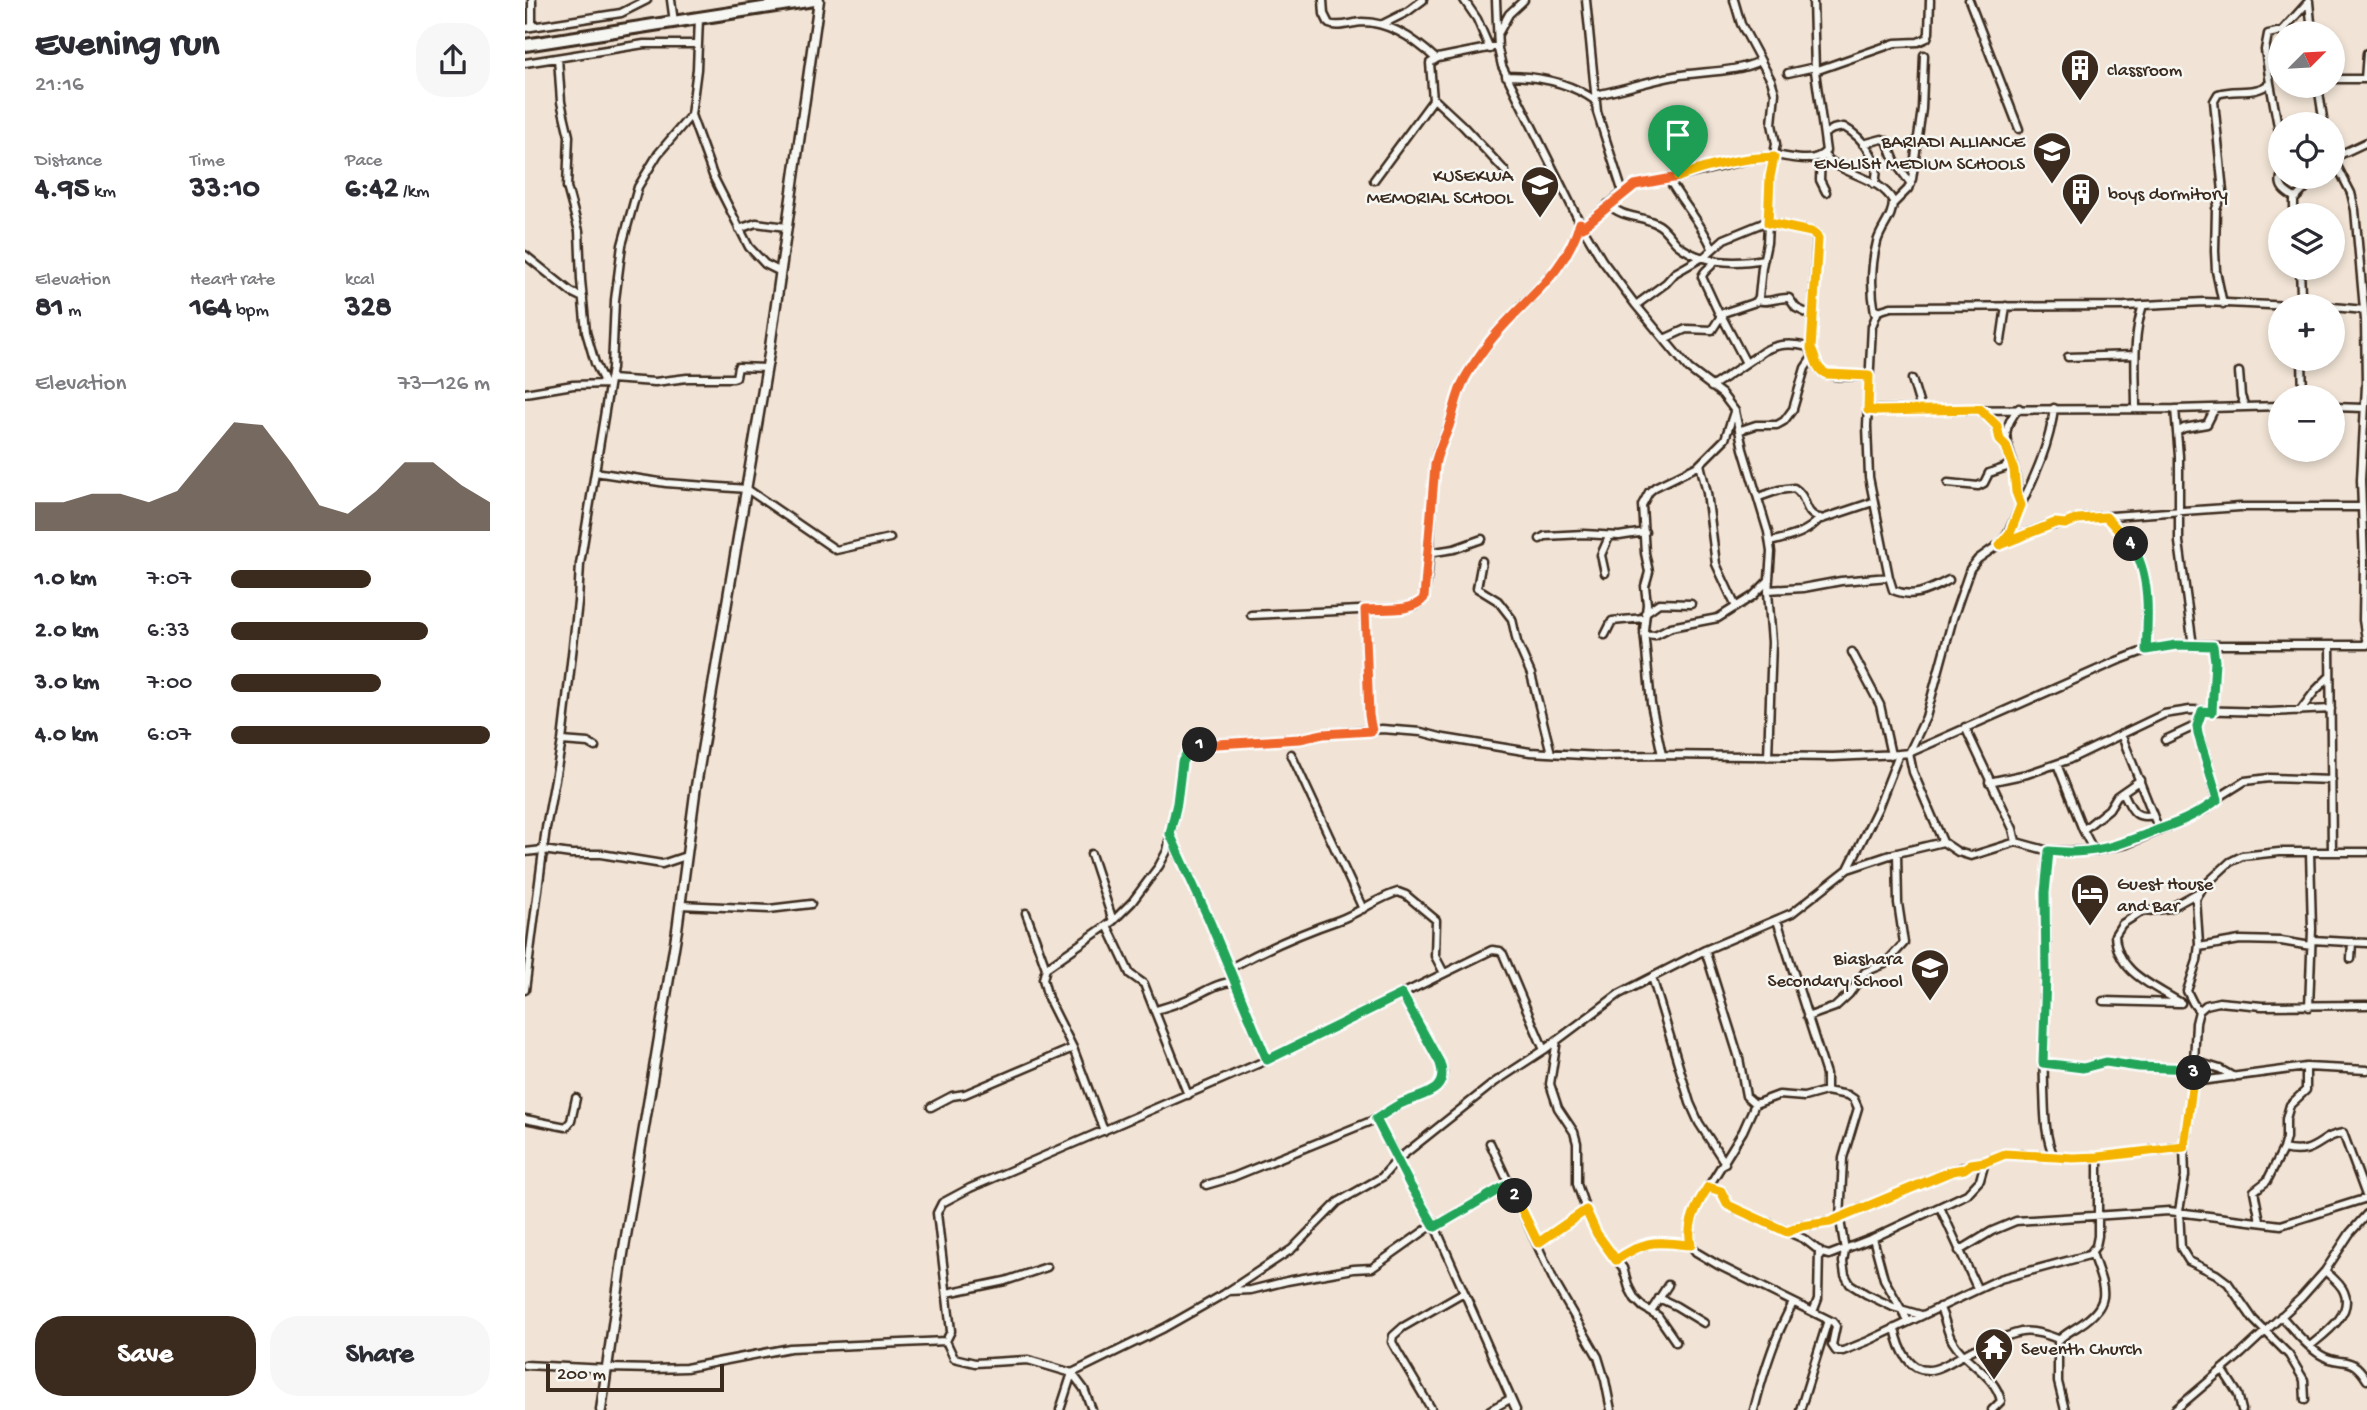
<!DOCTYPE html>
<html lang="en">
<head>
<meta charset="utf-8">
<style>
	body { margin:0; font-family:"Gochi Hand",sans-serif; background:#f7f7f7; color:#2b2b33; height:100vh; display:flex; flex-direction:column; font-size:26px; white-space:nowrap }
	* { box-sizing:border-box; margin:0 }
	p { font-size:23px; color:#7c7c81 }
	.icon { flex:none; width:38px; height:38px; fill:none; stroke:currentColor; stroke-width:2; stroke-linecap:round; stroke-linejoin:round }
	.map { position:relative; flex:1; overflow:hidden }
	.panel { display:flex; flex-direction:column; background:#fff; width:525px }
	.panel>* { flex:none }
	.needle { width:46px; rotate:66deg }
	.tools { position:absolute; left:1743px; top:21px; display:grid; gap:14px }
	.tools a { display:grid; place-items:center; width:77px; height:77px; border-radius:50%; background:#fff; box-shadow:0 4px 10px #0003; font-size:35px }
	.scale { position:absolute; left:21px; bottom:18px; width:178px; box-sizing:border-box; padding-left:7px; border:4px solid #3b2a1e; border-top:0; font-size:19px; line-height:24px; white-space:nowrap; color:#3b2a1e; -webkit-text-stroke:5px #f6f6f2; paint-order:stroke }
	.pin { position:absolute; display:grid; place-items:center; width:60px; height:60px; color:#fff; margin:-72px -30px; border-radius:50% 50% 50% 0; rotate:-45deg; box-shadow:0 0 7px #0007 }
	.pin .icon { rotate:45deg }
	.km { position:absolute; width:35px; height:35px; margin:-18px; border-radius:50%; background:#222; color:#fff; font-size:19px; line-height:35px; text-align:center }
	.round { display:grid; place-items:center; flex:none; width:74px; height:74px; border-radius:28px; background:#f7f7f7 }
	.overview { display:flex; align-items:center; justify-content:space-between; height:119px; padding:0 35px }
	h1 { font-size:38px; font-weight:700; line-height:52px }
	.stats { display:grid; grid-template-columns:repeat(3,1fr); gap:10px; height:119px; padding:7px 35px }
	.stats div { display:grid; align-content:center }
	.stats b { font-size:30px; font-weight:700 }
	.stats small { font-size:19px; font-weight:400 }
	.stats p { font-size:19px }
	.chart { height:196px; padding:14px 35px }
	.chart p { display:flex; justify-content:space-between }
	.chart svg { width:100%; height:126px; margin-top:7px; fill:#3b2a1e; opacity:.7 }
	.action { display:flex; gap:14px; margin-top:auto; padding:14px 35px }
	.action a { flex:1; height:80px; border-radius:28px; background:#3b2a1e; color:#fff; font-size:28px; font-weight:700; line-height:80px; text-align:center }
	.action a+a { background:#f7f7f7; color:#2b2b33 }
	ul { padding:0 35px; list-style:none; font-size:23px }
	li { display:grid; grid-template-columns:112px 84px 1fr; align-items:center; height:52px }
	li i { height:18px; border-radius:9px; background:#3b2a1e }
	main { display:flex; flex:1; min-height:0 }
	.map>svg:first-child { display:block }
</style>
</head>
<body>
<main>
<section class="panel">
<div class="overview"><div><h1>Evening run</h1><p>21:16</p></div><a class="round"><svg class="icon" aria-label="share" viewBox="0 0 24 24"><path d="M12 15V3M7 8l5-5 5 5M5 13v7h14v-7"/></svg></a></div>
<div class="stats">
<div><p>Distance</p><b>4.95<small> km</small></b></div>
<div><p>Time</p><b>33:10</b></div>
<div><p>Pace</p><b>6:42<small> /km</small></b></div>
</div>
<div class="stats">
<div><p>Elevation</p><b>81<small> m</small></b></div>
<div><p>Heart rate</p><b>164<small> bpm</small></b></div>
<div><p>kcal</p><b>328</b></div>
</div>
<div class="chart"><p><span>Elevation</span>73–126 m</p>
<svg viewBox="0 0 160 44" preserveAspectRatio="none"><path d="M0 44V34L10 34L20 31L30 31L40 34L50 30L60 18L70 6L80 7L90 20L100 35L110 38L120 30L130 20L140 20L150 28L160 34V44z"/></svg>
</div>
<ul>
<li><b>1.0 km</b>7:07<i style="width:54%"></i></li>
<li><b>2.0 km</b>6:33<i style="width:76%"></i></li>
<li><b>3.0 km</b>7:00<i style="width:58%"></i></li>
<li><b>4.0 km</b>6:07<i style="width:100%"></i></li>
</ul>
<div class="action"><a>Save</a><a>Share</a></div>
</section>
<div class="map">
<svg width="1842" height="1410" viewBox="0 0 1842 1410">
	<rect width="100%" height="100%" fill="#f1e4d6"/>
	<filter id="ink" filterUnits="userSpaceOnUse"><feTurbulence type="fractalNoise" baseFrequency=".0143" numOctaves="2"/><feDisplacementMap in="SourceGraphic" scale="14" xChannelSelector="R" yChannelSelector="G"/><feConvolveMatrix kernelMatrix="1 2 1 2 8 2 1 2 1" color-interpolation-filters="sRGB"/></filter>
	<g filter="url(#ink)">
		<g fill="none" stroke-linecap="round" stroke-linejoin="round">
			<!-- minor casing -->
			<g stroke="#3b2a1e" stroke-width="11">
				<path id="minor" d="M7,0V27
					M146,0L149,22
					M798,0L799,14L804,24C814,28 826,23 837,22C866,22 891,40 911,59
					M939,0L952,19L965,49
					M971,0L973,49L977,66L1055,223L1077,260L1110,304L1164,369L1197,394L1210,411L1218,449L1243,532L1246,552L1243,592L1247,642L1243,757
					M1061,0L1072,112L1098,193
					M1444,0L1494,129
					M1784,2L1787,33
					M858,24L882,12L898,0
					M0,28L96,13L122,0
					M1757,31L1784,1
					M973,34L984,14L999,0
					M33,58L36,102L44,136L42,187L54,231L56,280L61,332L70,363L80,384
					M0,63L119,44H172
					M1290,71L1370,43L1393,42L1402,38L1404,33L1405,0
					M1263,73L1290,67
					M981,76C1013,76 1045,82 1071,101
					M1808,79H1842
					M1840,79L1842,53
					M1745,83L1755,137
					M1793,86L1799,124
					M1070,95C1097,90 1123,81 1150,76C1177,71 1210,73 1235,61
					M908,98L938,126L980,171
					M166,115L189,178L224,247L240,264L254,271
					M1299,134L1308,129L1319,127C1337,137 1359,163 1349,184
					M1338,144L1357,139L1362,141L1371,164L1386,184
					M1249,155C1266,157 1288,165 1301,151L1290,71L1288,0
					M1299,155C1318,176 1354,176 1368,201C1368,218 1356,227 1352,242C1346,265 1346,291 1350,313
					M1296,156L1295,180L1301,192
					M1808,158L1826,193L1830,210L1840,320L1841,385L1836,480L1839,562L1838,620L1842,645
					M1808,158L1842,142
					M1756,177C1753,188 1762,193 1770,198
					M1143,178C1157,203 1176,222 1187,248
					M849,180L908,100L905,63L913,58L973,46
					M1083,204C1100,220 1116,214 1134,225C1142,230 1146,239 1153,245C1177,264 1211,264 1239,259
					M1368,204L1383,189L1387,179L1397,109L1399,55
					M1769,215V200L1791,177
					M1243,223L1286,232L1292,236L1286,350
					M1058,227L1094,196L1110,185L1153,177L1230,158L1249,157
					M214,229L231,223L261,227
					M0,255L46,292L58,298
					M1179,257L1199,239L1243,221
					M1190,260C1187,268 1179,269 1177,277L1195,316
					M1233,300C1244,304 1252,297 1264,298L1271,308L1288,316
					M1698,304L1691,271L1690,251L1691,209L1698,192L1689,101L1693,94C1711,88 1729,96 1745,83L1740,50L1743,34L1752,32H1787
					M1111,305L1141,283L1150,273L1178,257
					M1773,306L1776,294L1775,268
					M1808,307L1839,310
					M1196,315L1221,363
					M1139,339L1161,329L1187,330L1198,313L1231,302L1234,297L1237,267L1242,243L1246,168L1251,144L1247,124L1250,93L1246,80L1216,24L1209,0
					M1476,341L1481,306
					M1543,357L1610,355
					M1777,359L1778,397
					M1714,372L1716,396L1720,407
					M85,379L130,382L162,378H208L211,377L213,367L241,368
					M1387,379L1396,409
					M1186,387L1239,351C1253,343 1268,343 1283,347C1289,354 1288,361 1293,368C1303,381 1330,375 1344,376
					M0,393L48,385L81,384
					M1808,407L1839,408
					M1494,408C1472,434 1484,443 1490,471C1492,483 1491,493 1496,505
					M1455,409L1473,428L1475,440L1481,446
					M1611,409C1611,374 1607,338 1618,305
					M1650,409L1654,456V542L1668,646
					M1343,410L1650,409L1755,406
					M1216,430L1231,425H1252L1259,421L1268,409L1280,368L1289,355
					M1652,432L1659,428L1682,424L1690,408
					M1175,464L1182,493L1191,564L1211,607
					M70,472L141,483L222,489L311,550L365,538
					M1423,483L1453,486L1459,483L1464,473L1479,468L1487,462
					M1234,497L1254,490L1269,488C1285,498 1276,514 1297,519L1348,502
					M1581,517C1591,527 1604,537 1610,550C1626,578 1622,620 1621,650
					M1015,539L1020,536L1059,534L1094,536L1120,532
					M1245,542C1263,537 1282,534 1295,518
					M1476,543C1485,532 1488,521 1494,509C1510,476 1525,444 1529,408
					M903,553L929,549L957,539
					M957,561L952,588L973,601L987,619L992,642L1006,674L1026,753
					M1080,573L1076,555L1084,537
					M1424,580C1404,590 1389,599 1368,590L1364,577L1344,477L1342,426L1347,326L1353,311L1366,307L1600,306L1679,302L1767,306
					M1243,590L1278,588L1316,581L1364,577
					M840,610L844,715L847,731
					M1120,613L1134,603L1166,604
					M726,615L877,608C883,607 892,607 896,601C908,589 904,480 912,454C914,446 919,438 922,430C929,414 932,395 939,379C945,368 961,347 969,336C1002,294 1038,279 1055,223
					M1119,634L1130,635L1146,627L1193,618L1228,596L1244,580
					M1080,635L1087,621L1119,618
					M1805,645L1807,852
					M1327,652L1355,705L1366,755
					M1677,711L1672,725L1673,734L1693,799
					M1687,711L1690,661L1688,646
					M1775,711L1790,691L1805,676
					M1440,727L1488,829L1491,842
					M1596,734L1634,830
					M1640,740L1672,725
					M37,741L63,743L70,747
					M766,754L838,909
					M1137,755L1126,704L1119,630L1122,604L1120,586L1124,572L1120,553L1117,505L1124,492L1130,487L1173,466L1200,439L1209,412
					M1532,764L1558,830L1569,851
					M1807,780L1744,778L1720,781L1696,796L1681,809L1650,824L1602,844L1569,851H1524L1491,842L1446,856L1433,852L1418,842L1388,772L1384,753L1401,717L1428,618L1445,569L1453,559L1470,547L1520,526L1543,523L1558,518L1715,507H1837
					M1464,782L1502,774L1543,760L1639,714L1665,710L1745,712L1806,709
					M1598,792C1606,807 1608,820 1628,815
					M1558,830L1584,809L1592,796L1615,780
					M646,836L685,922L742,1060
					M1524,851C1517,892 1523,933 1521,975C1519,1013 1518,1050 1519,1088C1520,1112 1519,1134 1529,1157
					M0,852L18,850L46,854H76L137,864L161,856
					M566,854L588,921
					M1323,869L1368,854L1418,842
					M155,905L244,909L286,904
					M501,913L521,968
					M1252,920L1301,1074V1091
					M582,925L605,974L619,984L663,1095
					M1787,940L1842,943
					M1674,947L1715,940L1756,941L1786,946
					M1180,950L1214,1058L1221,1096L1230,1104
					M1826,959L1827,942
					M705,968C740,949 776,933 814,920C834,913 852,898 873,892L881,895L911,920L910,956L919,973
					M1127,977L1165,1103L1174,1123L1200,1163
					M0,990L21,828L37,741L53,602L55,564L87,368L90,300L97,245L113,187L133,154L166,115L172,69L174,18
					M1578,1001L1654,1003
					M1656,1003C1628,985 1592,973 1590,935L1597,924L1616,912L1645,908L1674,892
					M1784,1007L1787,929L1785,852
					M631,1010C641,1007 652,1004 663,999C678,993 692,982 709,982
					M1674,1011L1668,1003L1662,991L1672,961L1674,944L1671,899L1678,887L1705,862L1717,856L1754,852H1842
					M1282,1017L1310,1007L1324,994L1340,972L1360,964L1379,943L1373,903L1372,853
					M1032,1040L1025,1084L1033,1108L1049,1132L1052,1143V1184L1061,1210L1072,1234L1098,1268L1104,1288L1110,1299L1118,1307L1133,1316L1151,1342
					M1669,1061L1695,1069L1709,1077
					M1518,1063L1558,1068L1581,1062L1614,1067L1669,1069
					M1668,1082L1781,1067L1842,1070
					M406,1107L427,1096L440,1094L548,1048
					M0,1119L41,1127L46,1121L51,1098
					M851,1119L885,1185L909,1224L991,1410
					M579,1131L548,1048L523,998L518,979L521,968L588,921L607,902L634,866L642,851L652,803L657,762L663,751L669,745L775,739L798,734L857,729L896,732L919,738L1005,752L1075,756L1137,755L1308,757L1374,754L1384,753L1592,661L1621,650L1651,645H1842
					M965,1143L1030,1283L1073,1357L1080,1380L1086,1410
					M1758,1149C1792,1157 1793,1136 1818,1133L1842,1198
					M681,1185L708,1177L851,1119L875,1104L907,1091L914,1085L917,1079L918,1073L915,1063L877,994
					M1183,1187L1197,1191L1203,1205L1279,1239L1297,1253L1304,1255L1348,1238L1442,1194L1455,1180L1460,1162L1480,1154L1548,1158L1573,1157L1659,1147
					M1415,1207L1452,1288
					M1735,1221L1729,1191L1742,1181L1758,1149L1761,1138V1119L1765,1105L1781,1090V1067
					M910,1227L985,1183
					M1263,1232L1277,1226L1305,1222L1427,1171C1438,1168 1448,1162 1460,1162
					M1348,1238L1359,1279L1383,1321
					M1013,1243L1061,1210
					M1434,1251L1467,1231L1491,1221L1644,1211L1756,1225L1842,1198
					M1091,1260C1124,1238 1129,1242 1166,1245
					M703,1291L726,1290L762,1281L828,1269L847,1268L909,1224
					M422,1293L480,1281L522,1267
					M1134,1298L1151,1306L1179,1323
					M1414,1307C1421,1318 1421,1332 1428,1342C1441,1364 1470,1374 1476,1401L1467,1410
					M1126,1311L1143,1285
					M1288,1312L1293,1299L1294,1250
					M1396,1315L1368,1307L1341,1294L1325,1284L1320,1275L1318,1262L1320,1250L1315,1220L1318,1158L1333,1108L1329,1099L1323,1095L1301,1091L1279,1097L1254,1095L1230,1104L1218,1131L1171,1207L1165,1229L1166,1245L1171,1252L1193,1265L1308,1322L1311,1326L1307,1345L1311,1351H1318L1343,1341L1475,1279L1564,1255L1571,1246L1573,1236V1157
					M1756,1316C1768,1329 1781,1346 1796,1355C1817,1368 1825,1352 1842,1380
					M1370,1328C1374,1347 1384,1376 1410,1369C1421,1366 1430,1359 1440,1354C1454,1346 1480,1336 1496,1332C1507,1330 1523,1335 1533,1339
					M421,1341L429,1358L450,1363L503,1360L547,1373L559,1389L567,1410
					M1785,1346C1799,1334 1829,1314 1819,1292C1816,1284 1807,1277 1800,1271
					M0,1365L82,1369
					M83,1368L128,1369L161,1368L265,1348L421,1341L426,1331L412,1213L417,1203L445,1188L742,1060L967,950L975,951L978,954L1019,1050
					M1697,1369L1713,1394L1717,1410
					M1780,1400L1779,1380L1764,1355L1728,1319L1703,1283L1691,1274L1664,1261L1656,1248L1654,1211L1660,1176L1659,1147L1668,1082L1671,1023L1674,1011L1681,1005L1694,1002L1737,1006L1842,1005
					M535,1410L547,1373L639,1328L699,1294L767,1249L813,1202L857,1177L872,1160L970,1082L1019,1050L1094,994L1180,950L1267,913L1323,869L1353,808L1374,754
					M907,1410L872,1351L867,1342L868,1336L878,1327L939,1292
					M965,1410L985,1399
					M1229,1410C1238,1374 1250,1335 1268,1303
					M1275,1410L1303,1320
					M1540,1410L1533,1382V1341C1539,1334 1548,1330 1555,1325C1590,1302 1578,1287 1567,1253
					M1650,1410L1717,1353L1776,1298L1800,1271L1825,1233L1842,1214"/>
			</g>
			<!-- tertiary casing -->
			<g stroke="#3b2a1e" stroke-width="13">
				<path id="tertiary" d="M76,1410L98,1254L152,930L171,786L244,354L294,0"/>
			</g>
			<!-- trunk casing -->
			<g stroke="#3b2a1e" stroke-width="16">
				<path id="trunk" d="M0,45L289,0"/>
			</g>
			<!-- minor -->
			<use href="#minor" stroke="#f6f6f2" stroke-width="6"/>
			<!-- tertiary -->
			<use href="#tertiary" stroke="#f6f6f2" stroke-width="8"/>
			<!-- trunk -->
			<use href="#trunk" stroke="#f6f6f2" stroke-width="10"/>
		</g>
	</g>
	<g fill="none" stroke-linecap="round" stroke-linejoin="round" filter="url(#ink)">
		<!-- split-1 casing -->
		<g stroke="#fff" stroke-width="14">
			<path id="split-1" d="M675,745L775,739L798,734L847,731L844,715L840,610C858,608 887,613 899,598L910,465C912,452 918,442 923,429C929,413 931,394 940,378C946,367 963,343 971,334C1004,295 1039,275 1055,223L1058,227L1110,185L1153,177"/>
		</g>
		<!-- split-2 casing -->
		<g stroke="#fff" stroke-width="14">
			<path id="split-2" d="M675,745H669L663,751L657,762L652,803L645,834L685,922L742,1060L877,994L915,1063C925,1094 895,1094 875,1104C866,1109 859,1114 851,1119L885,1185L910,1227L985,1183L990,1196"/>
		</g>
		<!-- split-3 casing -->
		<g stroke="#fff" stroke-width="14">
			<path id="split-3" d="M990,1196L1013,1243L1061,1210L1072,1234L1091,1260C1124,1238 1129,1242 1166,1245C1161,1224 1172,1204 1183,1187L1196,1191L1203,1205L1262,1232L1277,1226L1305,1222L1427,1171L1439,1169L1446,1164L1460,1162L1480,1154L1548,1158L1573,1157L1659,1147L1669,1073"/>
		</g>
		<!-- split-4 casing -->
		<g stroke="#fff" stroke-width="14">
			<path id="split-4" d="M1606,544C1626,573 1623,618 1621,650L1651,645L1688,646L1690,661L1687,712L1677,711L1672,726L1673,734L1693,799C1676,813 1656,822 1635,829C1594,845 1569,856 1524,851L1520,893L1521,975L1518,1063L1558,1068L1581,1062L1614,1067L1669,1069V1073"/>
		</g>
		<!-- split-5 casing -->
		<g stroke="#fff" stroke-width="14">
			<path id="split-5" d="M1153,177C1182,166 1217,158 1249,157L1245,177L1243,223L1286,232L1292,236L1293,239L1286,349C1292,360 1290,369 1302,374L1344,376L1343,410L1353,411L1455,409L1472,426L1475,440L1481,446L1489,470L1491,492L1496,505L1485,533L1475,545L1530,523L1540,524L1553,519L1581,517L1606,544"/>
		</g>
		<!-- split-1 -->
		<use href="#split-1" stroke="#f0652b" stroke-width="9"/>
		<!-- split-2 -->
		<use href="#split-2" stroke="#22a559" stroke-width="9"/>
		<!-- split-3 -->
		<use href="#split-3" stroke="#f5b400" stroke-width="9"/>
		<!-- split-4 -->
		<use href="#split-4" stroke="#22a559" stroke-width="9"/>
		<!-- split-5 -->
		<use href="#split-5" stroke="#f5b400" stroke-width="9"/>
	</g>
	<!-- icons -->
	<defs>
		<g id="building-pin" transform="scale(2.0125)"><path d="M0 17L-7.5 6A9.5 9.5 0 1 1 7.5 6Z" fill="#3b2a1e" stroke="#f6f6f2"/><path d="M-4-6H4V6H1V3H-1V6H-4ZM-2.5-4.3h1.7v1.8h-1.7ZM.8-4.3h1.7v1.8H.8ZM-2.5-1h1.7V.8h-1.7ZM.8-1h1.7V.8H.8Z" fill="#fff"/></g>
		<g id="school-pin" transform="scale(2.0125)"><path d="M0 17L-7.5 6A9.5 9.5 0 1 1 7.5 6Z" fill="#3b2a1e" stroke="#f6f6f2"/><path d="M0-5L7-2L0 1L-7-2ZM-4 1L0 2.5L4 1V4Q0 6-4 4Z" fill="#fff"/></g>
		<g id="hotel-pin" transform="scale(2.0125)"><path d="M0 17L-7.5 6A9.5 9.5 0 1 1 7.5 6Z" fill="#3b2a1e" stroke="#f6f6f2"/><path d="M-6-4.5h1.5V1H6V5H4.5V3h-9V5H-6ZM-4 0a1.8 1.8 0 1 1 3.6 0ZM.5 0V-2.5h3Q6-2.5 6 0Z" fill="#fff"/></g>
		<g id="temple-pin" transform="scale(2.0125)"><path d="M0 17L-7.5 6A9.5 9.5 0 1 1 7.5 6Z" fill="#3b2a1e" stroke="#f6f6f2"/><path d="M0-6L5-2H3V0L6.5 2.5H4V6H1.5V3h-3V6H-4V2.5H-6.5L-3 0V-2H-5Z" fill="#fff"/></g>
	</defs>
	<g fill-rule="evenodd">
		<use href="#building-pin" x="1555" y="68"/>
		<use href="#school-pin" x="1527" y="151"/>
		<use href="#school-pin" x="1015" y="185"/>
		<use href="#building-pin" x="1556" y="192"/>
		<use href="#hotel-pin" x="1565" y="893"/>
		<use href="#school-pin" x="1405" y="968"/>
		<use href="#temple-pin" x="1469" y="1347"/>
	</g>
	<g text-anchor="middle" stroke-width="5" stroke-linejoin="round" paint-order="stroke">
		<!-- poi labels -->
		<g font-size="19" fill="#3b2a1e" stroke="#f6f6f2" text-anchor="start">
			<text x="1582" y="75">classroom</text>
			<text x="1500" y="147" text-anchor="end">BARIADI ALLIANCE<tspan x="1500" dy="22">ENGLISH MEDIUM SCHOOLS</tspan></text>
			<text x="988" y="181" text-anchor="end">KUSEKWA<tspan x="988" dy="22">MEMORIAL SCHOOL</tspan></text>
			<text x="1583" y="199">boys dormitory</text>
			<text x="1592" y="889">Guest House<tspan x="1592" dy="22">and Bar</tspan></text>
			<text x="1378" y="964" text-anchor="end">Biashara<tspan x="1378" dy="22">Secondary School</tspan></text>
			<text x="1496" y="1354">Seventh Church</text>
		</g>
	</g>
</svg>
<div class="tools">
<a><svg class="needle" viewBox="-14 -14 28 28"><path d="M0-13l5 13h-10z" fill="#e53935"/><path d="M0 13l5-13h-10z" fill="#7c7c81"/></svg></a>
<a><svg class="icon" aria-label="locate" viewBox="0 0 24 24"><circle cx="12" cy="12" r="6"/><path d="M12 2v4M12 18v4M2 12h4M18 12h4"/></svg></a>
<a><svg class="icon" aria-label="layers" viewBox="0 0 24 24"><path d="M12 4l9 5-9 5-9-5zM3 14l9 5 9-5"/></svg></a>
<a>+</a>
<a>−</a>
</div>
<div class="scale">200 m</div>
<div class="pin" style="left:1153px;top:177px;background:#1e9e55"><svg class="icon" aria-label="arrive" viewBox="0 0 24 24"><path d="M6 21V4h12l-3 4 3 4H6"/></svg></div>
<b class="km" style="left:675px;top:745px">1</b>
<b class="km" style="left:990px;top:1196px">2</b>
<b class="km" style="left:1669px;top:1073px">3</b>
<b class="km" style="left:1606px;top:544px">4</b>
</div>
</main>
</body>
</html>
